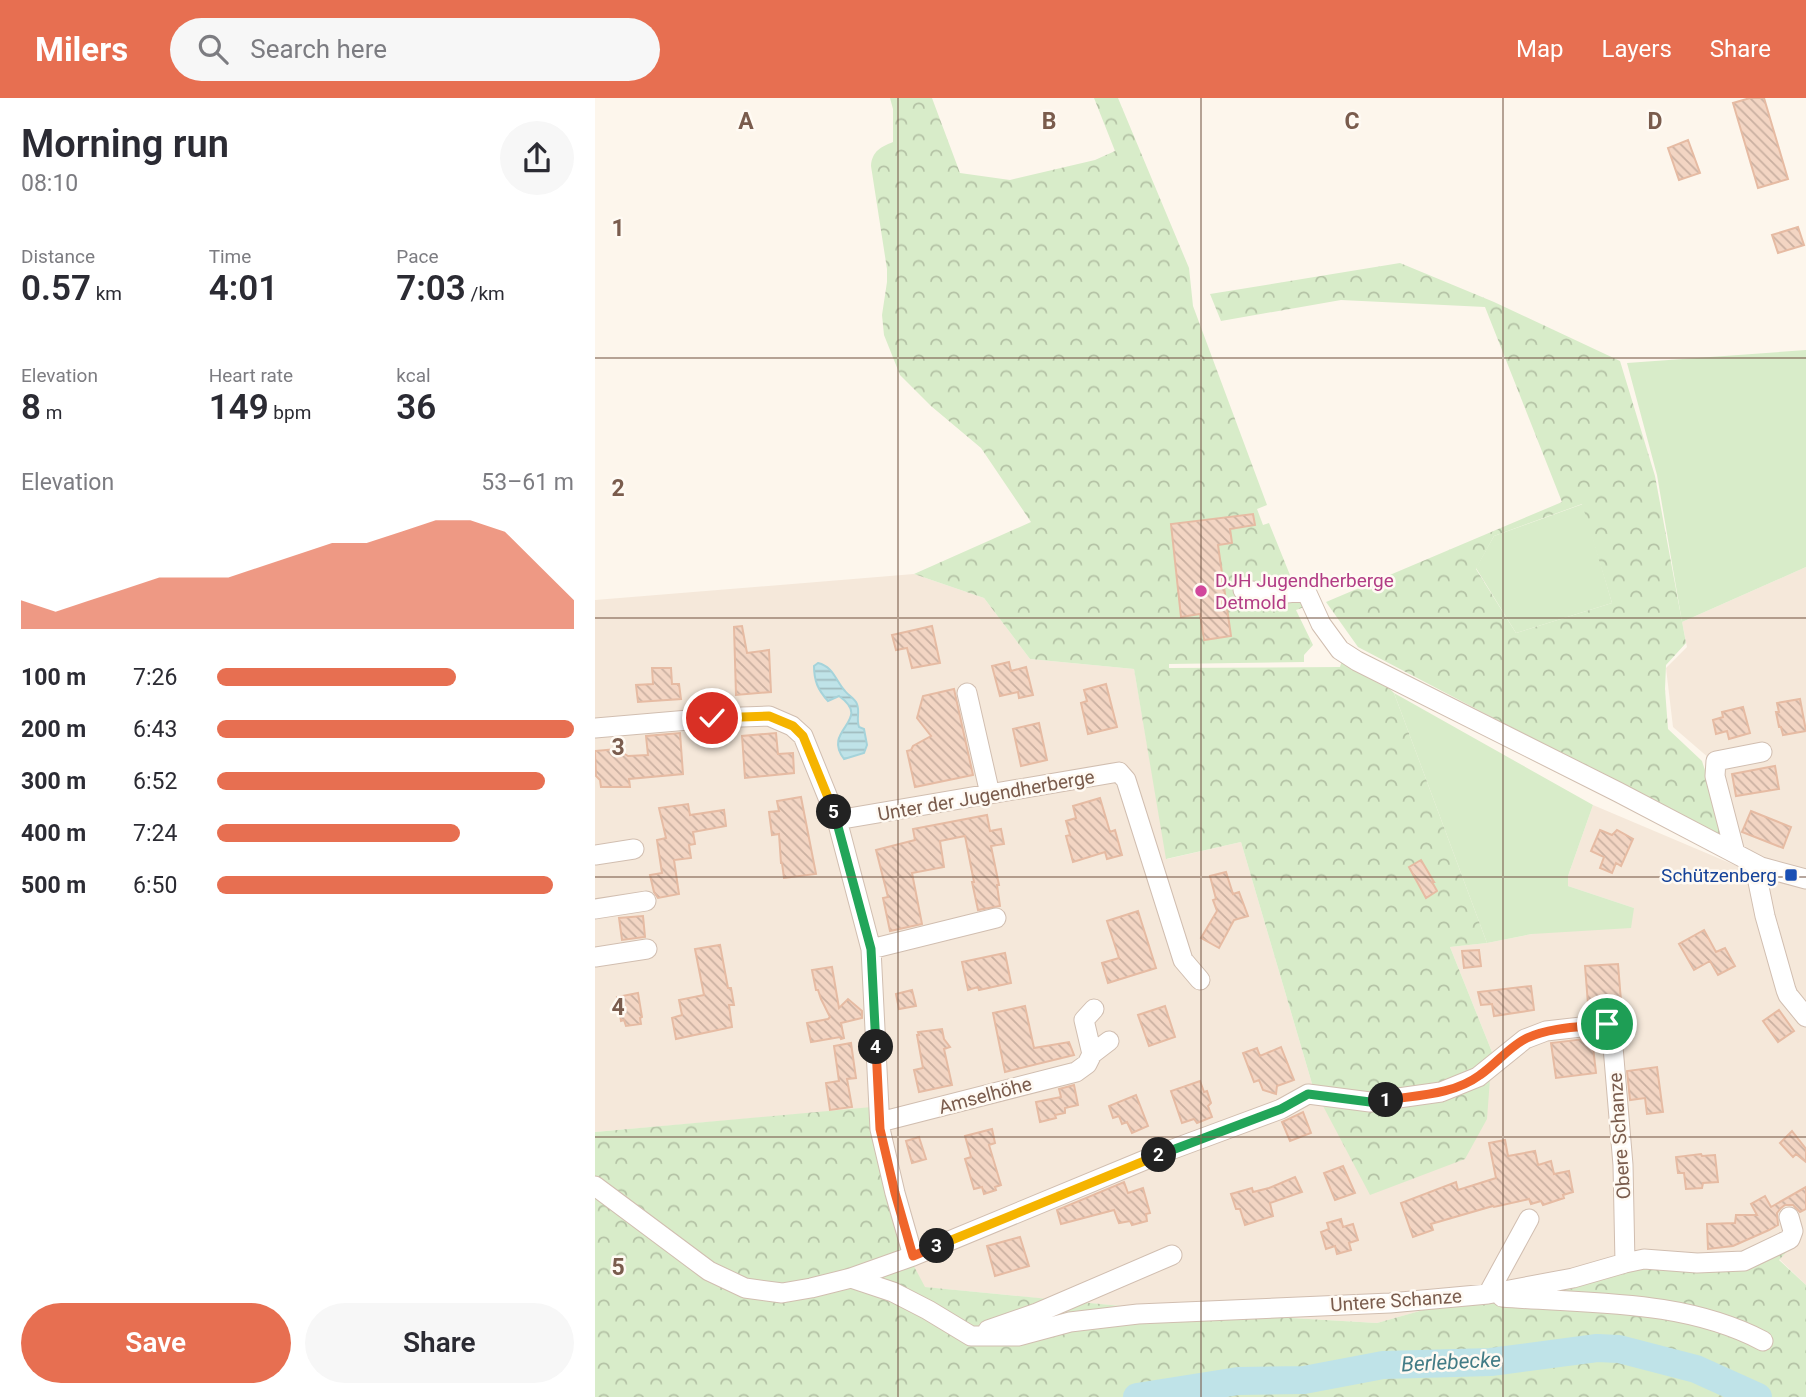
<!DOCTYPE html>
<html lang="en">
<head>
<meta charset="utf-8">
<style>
	body { margin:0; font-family:Roboto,sans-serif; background:#f7f7f7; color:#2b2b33; height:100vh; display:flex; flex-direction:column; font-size:26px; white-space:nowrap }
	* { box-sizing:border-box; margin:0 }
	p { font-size:23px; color:#7c7c81 }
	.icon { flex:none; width:38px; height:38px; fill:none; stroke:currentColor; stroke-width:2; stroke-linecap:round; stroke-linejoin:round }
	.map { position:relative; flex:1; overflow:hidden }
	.details { display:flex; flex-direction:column; background:#fff; width:595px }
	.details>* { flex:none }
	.pin { position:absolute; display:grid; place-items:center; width:60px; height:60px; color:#fff; margin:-30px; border:4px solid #fff; border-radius:50%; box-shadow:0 2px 7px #0007 }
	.km { position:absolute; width:35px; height:35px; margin:-18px; border-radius:50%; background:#222; color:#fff; font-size:19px; line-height:35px; text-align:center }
	.round { display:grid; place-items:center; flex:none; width:74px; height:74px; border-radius:37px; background:#f7f7f7 }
	.headline { display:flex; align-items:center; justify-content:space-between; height:119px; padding:0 21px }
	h1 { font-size:38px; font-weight:600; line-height:52px }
	.figures { display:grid; grid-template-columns:repeat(3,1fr); gap:10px; height:119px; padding:7px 21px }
	.figures div { display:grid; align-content:center }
	.figures b { font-size:35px; font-weight:600 }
	.figures small { font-size:19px; font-weight:400 }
	.figures p { font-size:19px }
	.chart { height:196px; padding:14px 21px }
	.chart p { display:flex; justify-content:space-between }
	.chart svg { width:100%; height:126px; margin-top:7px; fill:#e76f51; opacity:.7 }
	.cta { display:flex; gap:14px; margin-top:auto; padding:14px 21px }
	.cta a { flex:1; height:80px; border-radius:42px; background:#e76f51; color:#fff; font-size:28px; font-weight:600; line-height:80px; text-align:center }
	.cta a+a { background:#f7f7f7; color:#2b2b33 }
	ul { padding:0 21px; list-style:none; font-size:23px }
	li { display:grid; grid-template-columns:112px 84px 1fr; align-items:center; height:52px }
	li i { height:18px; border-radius:9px; background:#e76f51 }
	header { display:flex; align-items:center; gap:42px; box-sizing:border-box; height:98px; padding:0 35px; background:#e76f51; color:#fff }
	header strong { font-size:33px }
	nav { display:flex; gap:38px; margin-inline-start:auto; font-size:24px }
	.search { width:490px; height:63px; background:#f7f7f7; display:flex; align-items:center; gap:18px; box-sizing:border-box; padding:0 24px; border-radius:38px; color:#7c7c81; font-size:26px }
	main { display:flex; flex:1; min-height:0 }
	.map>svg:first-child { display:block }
</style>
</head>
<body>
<header>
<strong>Milers</strong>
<div class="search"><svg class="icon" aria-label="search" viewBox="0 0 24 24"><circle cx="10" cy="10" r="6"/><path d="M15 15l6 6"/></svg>Search here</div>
<nav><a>Map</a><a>Layers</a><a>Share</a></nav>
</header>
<main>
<section class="details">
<div class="headline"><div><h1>Morning run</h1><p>08:10</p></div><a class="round"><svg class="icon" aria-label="share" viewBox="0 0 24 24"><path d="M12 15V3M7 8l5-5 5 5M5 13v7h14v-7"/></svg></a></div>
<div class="figures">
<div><p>Distance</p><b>0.57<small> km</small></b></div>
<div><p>Time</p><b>4:01</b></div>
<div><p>Pace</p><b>7:03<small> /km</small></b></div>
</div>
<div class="figures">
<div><p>Elevation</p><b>8<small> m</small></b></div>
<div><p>Heart rate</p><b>149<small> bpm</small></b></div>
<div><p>kcal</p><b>36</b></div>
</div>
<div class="chart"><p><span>Elevation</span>53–61 m</p>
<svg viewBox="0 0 160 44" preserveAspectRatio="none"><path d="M0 44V34L10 38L20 34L30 30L40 26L50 26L60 26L70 22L80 18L90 14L100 14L110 10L120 6L130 6L140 10L150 22L160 34V44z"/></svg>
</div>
<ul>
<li><b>100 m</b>7:26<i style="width:67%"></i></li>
<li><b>200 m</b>6:43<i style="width:100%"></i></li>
<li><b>300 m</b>6:52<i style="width:92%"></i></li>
<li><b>400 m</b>7:24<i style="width:68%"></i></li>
<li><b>500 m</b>6:50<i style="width:94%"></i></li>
</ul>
<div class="cta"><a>Save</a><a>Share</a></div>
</section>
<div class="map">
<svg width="1211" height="1299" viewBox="0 0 1211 1299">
	<defs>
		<pattern id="forest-crowns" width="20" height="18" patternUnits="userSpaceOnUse" patternTransform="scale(1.75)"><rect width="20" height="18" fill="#d8ecc9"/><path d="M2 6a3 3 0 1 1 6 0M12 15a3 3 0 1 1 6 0" fill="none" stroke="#b4c2a5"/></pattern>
		<pattern id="water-rules" width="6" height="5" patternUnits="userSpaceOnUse" patternTransform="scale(1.75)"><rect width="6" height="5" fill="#bfe3e8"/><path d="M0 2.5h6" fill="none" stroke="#a0bbbe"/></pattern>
		<pattern id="building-back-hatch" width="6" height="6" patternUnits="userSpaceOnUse" patternTransform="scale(1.75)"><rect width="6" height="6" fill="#f3d5c3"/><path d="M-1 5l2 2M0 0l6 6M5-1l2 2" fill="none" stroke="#cab0a1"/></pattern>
	</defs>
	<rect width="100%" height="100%" fill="#fdf6ec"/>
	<!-- residential -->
	<path fill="#f5e8da" d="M1211,469V1187L1184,1161L1202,1143L1148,1166L1034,1155L782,1225L577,1213L329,1189L312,1155L277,1010L0,1034V502L319,476L389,500L435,561L539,571L572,761L646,744L718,989L897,954L855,849L892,845L937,836L1039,810L973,788V778L998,707L1149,771L1115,661L1078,629L1071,570L1092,549L1087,524Z"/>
	<!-- green -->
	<path fill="#d8ecc9" d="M1211,252V469L1087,524L1062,377L1032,265Z
		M988,406L1017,505L921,535L881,470L899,438Z
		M799,595L998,707L973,778V788L1039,810L1036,830L937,836L892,845Z"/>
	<!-- forest -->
	<path fill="url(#forest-crowns)" fill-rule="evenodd" d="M295,0H337L365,75L415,82L500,62L520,53L499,0H523L594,170L598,208L672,407L662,411L668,427L674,425L699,487L712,508L701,512L718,547L709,557V564L574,566V570L745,569L751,549L799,595L892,845L855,849L897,954L892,1021L870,1061L775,1097L718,989L646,744L571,761L539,571L435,561L389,500L319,476L436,424L386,350L336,308L305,277L289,237L287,217L292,184V171L276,68C277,53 286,49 298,44V11Z
		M805,165L899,204L1025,263L1060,378L1091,545L1071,567L1070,591L1073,631L1107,663L1133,743L763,549L731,504L967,404L890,209L746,202L626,223L615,196ZM987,406L1017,505L921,535L881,471L899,438Z
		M277,1009L312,1155L330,1189L577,1213L782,1225L1034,1154L1148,1166L1204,1141L1184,1162L1211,1187V1299H0V1034Z"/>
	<!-- water -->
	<path fill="url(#water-rules)" stroke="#a5d3da" stroke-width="2" d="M223,565C239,569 240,582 250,593C254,598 260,601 262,606C265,614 261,621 264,629L269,631L272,647L269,655L249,661C226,631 279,623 244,598L233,603C223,592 219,583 219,568Z"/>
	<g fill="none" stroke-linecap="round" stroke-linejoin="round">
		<!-- river -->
		<path stroke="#bfe3e8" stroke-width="28" d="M542,1299L643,1283L709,1282L788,1267L896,1264L1002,1250L1024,1251L1101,1271L1163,1299"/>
	</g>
	<!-- building -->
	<path fill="url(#building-back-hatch)" stroke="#e6bba3" stroke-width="2" d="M1155,0H1169L1193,81L1163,90L1138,5Z
		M1093,42L1105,75L1084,82L1073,50Z
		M1203,129L1209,147L1183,155L1177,137Z
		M658,416L660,427L635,431L637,445L623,447L636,538L609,542L605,516L586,519L576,426Z
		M147,528L152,555L174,552L176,594L141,597L139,529Z
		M337,528L345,565L317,570L312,550L301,552L297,537Z
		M414,564L416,573L431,569L438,597L424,600L423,594L405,598L397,568Z
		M57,570H76L77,586H84L86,601L43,604L41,587L58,586Z
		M511,586L522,629L493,636L486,605L492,603L489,592Z
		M359,591L378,677L320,689L312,653L316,652L318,648L336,638L322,620L328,598Z
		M1205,601L1211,633L1188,637L1186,629H1184L1181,614H1184L1182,605Z
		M1148,609L1155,635L1134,641L1132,633L1121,636L1118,622L1128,619L1127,614Z
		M444,625L452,662L426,668L418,631Z
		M85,635L88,676L34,681L35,689H6L5,682L1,678L0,653L22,651L33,658L53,657L51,638Z
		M181,635L183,656L198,655L199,675L150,680L147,638Z
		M1180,668L1184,691L1141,698L1137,676Z
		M206,699L221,776L189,780L187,765H186L184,736L177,737L174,714L184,713L182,703Z
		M505,700L515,734L520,732L527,757L512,761L510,754L478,764L471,738L475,737L471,723L481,720L478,708Z
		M93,706L95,717L129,712L131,728L98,734L100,746L94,747L96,760L79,762L84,796L63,800L59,794L55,777L67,775L62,742L71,740L64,710Z
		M1156,713L1196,729L1188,750L1147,734Z
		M392,717L395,733L406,731L409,746L396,748L404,787H402L405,808L383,812L377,784H379L370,738L345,743L349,769L317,775L327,826L295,833L288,800L293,799L281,752L320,742L318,731Z
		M1005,732L1017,737L1022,732L1038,741L1026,768L1021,765L1017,775L1005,770L1009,759L996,753Z
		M826,762L839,784H837L842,793L831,800L814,769Z
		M631,774L638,796L644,794L653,818L639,822L624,850L606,840L622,813L618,802L621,801L615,778Z
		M543,813L561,870L513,885L507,865L524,860L512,823Z
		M48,818L50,839L27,842L24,820Z
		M1109,832L1121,854L1130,850L1140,868L1123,877L1115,863L1099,872L1084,846Z
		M125,847L133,890H136L139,907H134L137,929L81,941L77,920L87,917L84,902L109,897L100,851Z
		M884,852L886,868L869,870L867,853Z
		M410,855L416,885L384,892L383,889L373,892L367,864Z
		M1023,866L1026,903L993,906L990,868Z
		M237,869L244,910L253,901L267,913V920L246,925L249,940L246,941L245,939L216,944L212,925L233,921L235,919L226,901L223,892H221L217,872Z
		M936,888L939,912L899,918L897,906L886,907L883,894Z
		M317,892L321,908L304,911L301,896Z
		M43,895L47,919L45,920L46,926L31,928L29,922L26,923L22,899Z
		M430,908L439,950L474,944L479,957L410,974L398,915Z
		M570,908L580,939L554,948L543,917Z
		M1184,912L1199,933L1183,944L1168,923Z
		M347,931L349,941L355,949L349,951L357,987L324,994L319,972L328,970L322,937H324L323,934Z
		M997,940L1001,975L961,980L956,945Z
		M256,945L261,980L252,981L257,1009L235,1012L231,985L244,983L239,948Z
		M686,949L699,982L682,988L681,996L668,992L664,982L659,984L648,955L662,950L665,958Z
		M1062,969L1068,1014L1052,1016L1050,1000L1035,1002L1032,973Z
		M605,983L609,994L612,993L616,1005L613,1008L617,1019L602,1025L599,1021L587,1025L576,993Z
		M479,987L483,1007L470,1010V1015L460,1017L461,1020L445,1024L441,1004L466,999L464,991Z
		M541,997L553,1028L537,1035L532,1024L527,1026L524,1018L518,1020L514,1008Z
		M708,1014L716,1035L695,1043L687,1024Z
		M397,1031L400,1045L394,1047L406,1087L400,1089L401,1092L389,1096L387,1089L379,1091L370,1061L376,1059L370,1038Z
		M1197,1033L1211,1051V1064L1201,1056L1198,1059L1185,1045Z
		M324,1039L331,1061L317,1065L311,1043Z
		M910,1042L913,1058L940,1053L943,1067L956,1063L959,1076L974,1073L978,1094L968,1097L969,1100L948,1107L946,1103L936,1106L934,1101L899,1109L898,1108L836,1126L838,1132L818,1139L806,1105L861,1084L863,1092L901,1080L894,1045Z
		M1106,1056L1107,1058L1120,1057L1123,1084L1108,1085L1107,1090L1091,1091L1089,1075H1083L1081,1059Z
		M748,1068L760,1095L740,1102L729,1075Z
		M700,1079L707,1094L675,1105L678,1118L650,1127L645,1111H641L636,1096L657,1090L658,1094L674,1090Z
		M529,1084L533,1095L548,1090L555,1115L551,1116L552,1123L537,1127L535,1123L524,1125L519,1112L466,1126L462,1112Z
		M1211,1089V1111L1205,1114L1198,1107H1190L1186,1110L1182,1115L1183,1127L1174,1132L1138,1148L1113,1151L1112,1126L1140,1125L1141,1117H1162L1156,1106L1170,1098L1176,1109Z
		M746,1121L748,1129L758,1126L763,1142L754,1145L756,1152L742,1156L740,1148L731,1151L726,1134L734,1131L732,1125Z
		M425,1139L434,1168L400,1178L392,1148Z"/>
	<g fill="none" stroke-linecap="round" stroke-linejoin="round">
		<!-- minor casing -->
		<g stroke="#d1beb0" stroke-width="21">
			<path id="minor" d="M648,492L682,496L711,493L726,526L745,552L762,563L1023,694L1166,769L1211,781
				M372,595L395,696
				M0,630L117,620L174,618L197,628L208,638L242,722L276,851L285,1031L300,1095L318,1158
				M242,722L524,674L531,682L588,862L605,882
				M1140,755L1120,678L1121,663L1167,654
				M0,757L39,751
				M1166,769L1162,779L1170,818L1191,892L1193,897L1211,919
				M0,811L51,803
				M276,851L401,820
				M0,859L52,851
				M497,956L514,943
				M285,1024L481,974L492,966L497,956L489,922L499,911
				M0,1088L114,1173L150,1190L187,1195L216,1190L256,1180L318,1158L562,1057L686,1011L713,996L775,1004L846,994L883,979L930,941L951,933L1012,926L1017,937L1028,1067L1030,1165
				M256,1180L298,1194L333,1212L376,1238H423L475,1224L543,1216L795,1205L893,1196L978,1180L1030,1165L1049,1161L1102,1165L1149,1163L1195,1141L1198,1133L1194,1119
				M893,1196L934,1121
				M907,1199C995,1206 1088,1201 1168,1243
				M393,1232L442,1215L577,1157"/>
		</g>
		<!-- minor -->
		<use href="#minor" stroke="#fff" stroke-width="19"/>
	</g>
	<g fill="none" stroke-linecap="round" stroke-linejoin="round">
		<!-- split-1 casing -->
		<g stroke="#fff" stroke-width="14">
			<path id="split-1" d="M791,1002C823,997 858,997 885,977C901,966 915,948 932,940C956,929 986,929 1012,926"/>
		</g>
		<!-- split-2 casing -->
		<g stroke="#fff" stroke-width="14">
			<path id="split-2" d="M564,1057L686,1011L713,996L775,1004L791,1002"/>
		</g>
		<!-- split-3 casing -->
		<g stroke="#fff" stroke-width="14">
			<path id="split-3" d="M342,1148L564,1057"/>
		</g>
		<!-- split-4 casing -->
		<g stroke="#fff" stroke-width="14">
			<path id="split-4" d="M281,949L285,1031L300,1095L318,1158L342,1148"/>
		</g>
		<!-- split-5 casing -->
		<g stroke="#fff" stroke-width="14">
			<path id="split-5" d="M239,714L276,851L281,949"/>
		</g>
		<!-- split-6 casing -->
		<g stroke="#fff" stroke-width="14">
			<path id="split-6" d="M117,620L174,618L198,628L208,638L239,714"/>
		</g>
		<!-- split-1 -->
		<use href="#split-1" stroke="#f0652b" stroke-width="9"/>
		<!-- split-2 -->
		<use href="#split-2" stroke="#22a559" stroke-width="9"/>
		<!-- split-3 -->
		<use href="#split-3" stroke="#f5b400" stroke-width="9"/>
		<!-- split-4 -->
		<use href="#split-4" stroke="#f0652b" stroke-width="9"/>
		<!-- split-5 -->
		<use href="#split-5" stroke="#22a559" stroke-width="9"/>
		<!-- split-6 -->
		<use href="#split-6" stroke="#f5b400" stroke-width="9"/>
	</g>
	<!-- grid -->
	<path fill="none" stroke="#7a5c4d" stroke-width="2" stroke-opacity="0.55" d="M303,0V1299M606,0V1299M908,0V1299M0,260H1211M0,520H1211M0,779H1211M0,1039H1211"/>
	<!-- markers -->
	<circle fill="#d1479c" stroke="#fffaf3" stroke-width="2.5" cx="606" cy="493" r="7"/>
	<rect fill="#1a4fb4" stroke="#fffaf3" stroke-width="2.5" x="1189" y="770" width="14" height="14" rx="3.5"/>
	<g text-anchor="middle" stroke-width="5" stroke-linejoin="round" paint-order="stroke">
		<!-- hotel labels -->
		<g font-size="19" fill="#b23c85" stroke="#fffaf3" text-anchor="start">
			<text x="620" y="489">DJH Jugendherberge<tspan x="620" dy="22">Detmold</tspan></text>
		</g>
		<!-- street labels -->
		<g font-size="19" fill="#7a5c4d" stroke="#fffaf3">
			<text transform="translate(391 697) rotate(-10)" y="7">Unter der Jugendherberge</text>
			<text transform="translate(390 997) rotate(-15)" y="7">Amselhöhe</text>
			<text transform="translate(1024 1038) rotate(-94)" y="7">Obere Schanze</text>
			<text transform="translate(801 1202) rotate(-4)" y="7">Untere Schanze</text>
		</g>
		<!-- transit labels -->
		<g font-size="19" fill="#164399" stroke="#fffaf3" text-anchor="end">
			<text x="1182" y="784">Schützenberg</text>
		</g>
		<!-- water labels -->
		<g font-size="21" font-style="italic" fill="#437c86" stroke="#fffaf3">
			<text transform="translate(856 1264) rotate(-3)" y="7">Berlebecke</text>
		</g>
	</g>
	<g font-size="23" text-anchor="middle" font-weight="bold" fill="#7a5c4d" stroke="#fffaf3" stroke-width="5" stroke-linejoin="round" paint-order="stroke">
		<text x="151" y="31">A</text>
		<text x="454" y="31">B</text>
		<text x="757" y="31">C</text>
		<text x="1060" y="31">D</text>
		<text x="23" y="138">1</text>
		<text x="23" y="398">2</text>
		<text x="23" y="657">3</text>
		<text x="23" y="917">4</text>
		<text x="23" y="1177">5</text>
	</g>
</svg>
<div class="pin" style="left:1012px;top:926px;background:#1e9e55"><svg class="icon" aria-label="arrive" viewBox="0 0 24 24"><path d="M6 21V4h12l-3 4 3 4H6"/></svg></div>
<div class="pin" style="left:117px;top:620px;background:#d93025"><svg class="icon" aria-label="check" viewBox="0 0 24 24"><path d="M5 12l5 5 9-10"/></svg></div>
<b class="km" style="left:791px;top:1002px">1</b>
<b class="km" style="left:564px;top:1057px">2</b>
<b class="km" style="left:342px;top:1148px">3</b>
<b class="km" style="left:281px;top:949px">4</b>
<b class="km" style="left:239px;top:714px">5</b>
</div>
</main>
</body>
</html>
